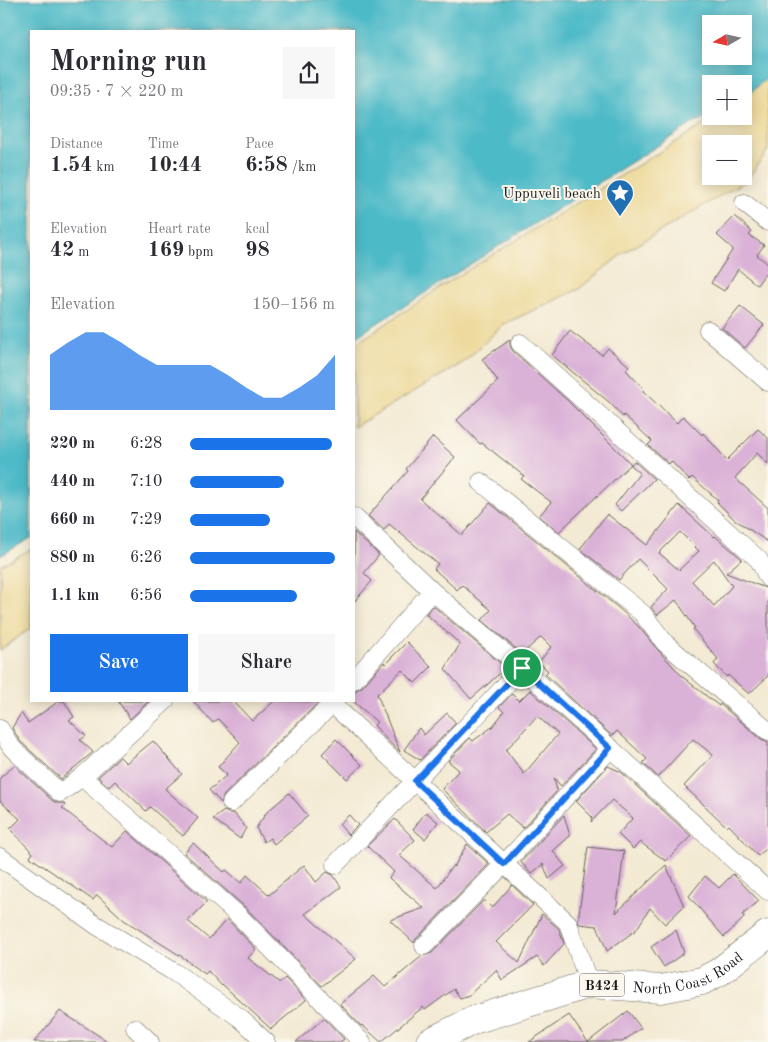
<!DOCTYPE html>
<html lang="en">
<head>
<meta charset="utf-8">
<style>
	body { margin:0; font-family:"Old Standard TT",serif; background:#f7f7f7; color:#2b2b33; height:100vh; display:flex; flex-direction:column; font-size:19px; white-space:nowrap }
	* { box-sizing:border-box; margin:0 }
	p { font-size:16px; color:#7c7c81 }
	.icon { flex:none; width:28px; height:28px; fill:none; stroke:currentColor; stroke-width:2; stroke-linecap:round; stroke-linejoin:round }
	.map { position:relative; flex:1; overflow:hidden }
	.drawer { position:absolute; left:30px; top:30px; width:325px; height:672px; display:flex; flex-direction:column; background:#fff; border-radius:0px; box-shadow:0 2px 12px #0003 }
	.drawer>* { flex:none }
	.needle { width:32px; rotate:261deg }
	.tools { position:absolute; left:702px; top:15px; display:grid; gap:10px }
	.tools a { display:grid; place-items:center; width:50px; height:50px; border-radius:0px; background:#fff; box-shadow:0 2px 12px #0003; font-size:25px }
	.pin { position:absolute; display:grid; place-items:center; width:42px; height:42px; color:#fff; margin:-21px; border:2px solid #fff; border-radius:50%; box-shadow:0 1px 5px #0007 }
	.round { display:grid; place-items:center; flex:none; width:52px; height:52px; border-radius:0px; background:#f7f7f7 }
	.headline { display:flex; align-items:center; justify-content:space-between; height:85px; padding:0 20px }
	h1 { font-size:28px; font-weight:700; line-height:38px }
	.figures { display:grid; grid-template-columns:repeat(3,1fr); gap:8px; height:85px; padding:5px 20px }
	.figures div { display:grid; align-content:center }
	.figures b { font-size:21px; font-weight:700 }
	.figures small { font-size:14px; font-weight:400 }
	.figures p { font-size:14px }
	.chart { height:140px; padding:10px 20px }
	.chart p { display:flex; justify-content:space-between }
	.chart svg { width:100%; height:90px; margin-top:5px; fill:#1a73e8; opacity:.7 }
	.cta { display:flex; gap:10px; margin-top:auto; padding:10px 20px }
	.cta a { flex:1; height:58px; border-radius:0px; background:#1a73e8; color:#fff; font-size:20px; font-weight:700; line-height:58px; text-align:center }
	.cta a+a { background:#f7f7f7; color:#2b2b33 }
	ul { padding:0 20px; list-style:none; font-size:16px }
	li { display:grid; grid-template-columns:80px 60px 1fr; align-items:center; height:38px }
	li i { height:12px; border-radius:6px; background:#1a73e8 }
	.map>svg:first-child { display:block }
</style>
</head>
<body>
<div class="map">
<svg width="768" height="1042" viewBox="0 0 768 1042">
	<rect width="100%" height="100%" fill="#fbf7ec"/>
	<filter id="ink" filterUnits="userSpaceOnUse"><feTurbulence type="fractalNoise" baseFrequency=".02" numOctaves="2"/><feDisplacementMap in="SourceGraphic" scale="10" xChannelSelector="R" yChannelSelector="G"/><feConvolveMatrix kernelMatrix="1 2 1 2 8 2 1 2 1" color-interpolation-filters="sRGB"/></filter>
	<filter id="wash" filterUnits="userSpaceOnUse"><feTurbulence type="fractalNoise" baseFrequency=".0096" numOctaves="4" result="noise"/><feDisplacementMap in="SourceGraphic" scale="20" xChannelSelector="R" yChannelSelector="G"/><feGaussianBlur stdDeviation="1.12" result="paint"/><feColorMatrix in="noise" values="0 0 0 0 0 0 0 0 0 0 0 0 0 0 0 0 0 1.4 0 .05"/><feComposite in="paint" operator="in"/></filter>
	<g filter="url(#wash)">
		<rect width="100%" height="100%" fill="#f3ead3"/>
		<!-- sand -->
		<path fill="#eeda9e" stroke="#857b5d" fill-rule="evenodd" d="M768,77V150L747,180L623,253L579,289L504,324L464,362L354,427V345L447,283L718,116H744V98ZM711,144H744V176H711Z
			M31,549V628L0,650V566Z"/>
		<!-- water -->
		<path fill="#4dbac7" stroke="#346b72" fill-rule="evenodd" d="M0,0H768V77L744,98V84H711V116L695,122L354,338V31H31V538L0,556ZM711,24H744V56H711Z"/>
		<g id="blocks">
			<!-- building -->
			<path fill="#dab1d7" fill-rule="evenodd" d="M735,216L752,232L749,235L764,245L757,255L768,264V270L757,285L738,269L724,291L711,283L733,249L717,235Z
				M740,306L764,325L745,348L722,328Z
				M570,331L602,355L608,348L629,366L626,370L644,389L643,391L677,423L683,416L702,435L703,433L727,460L758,429L768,438V464L757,453L735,478L768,508V542L734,519L717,502L718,500L692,477L689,480L671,461L669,464L648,445L652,441L624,415L623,417L609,402L552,355Z
				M510,340V346L513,351L568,401L631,464L559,532L539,516L551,502L521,479L524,476L482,443L480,444L457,420L498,381L482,359Z
				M433,437L455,457L420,499L462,535L490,503L621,610L639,627L657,649L684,678L719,706L720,704L761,739L768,742V847L758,856L729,825L727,827L684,786L713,755L693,739L658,777L643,763L647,759L617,731L612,736L545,674L548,671L539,662L551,647L541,637L522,654L482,620L491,610L462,585L457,590L434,569L438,564L389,524L384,530L368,516L408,471L406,469Z
				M634,461L654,479L621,511L615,505L640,473L631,465Z
				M679,505L714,537L715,536L742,559L726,573L768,589V676L749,694L728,675L727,677L714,664L718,659L693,629L695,628L676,600L657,615L651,607L668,589L638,559L619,580L580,549L607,514L647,545ZM680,532L699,551L679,570L659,553ZM714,560L732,586L714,606L692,581Z
				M354,532L379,555L364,573L372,581L354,602Z
				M433,606L506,668L471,699L445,669L460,644L426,614Z
				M407,642L431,667L415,683L402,670L377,694L400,752L386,739L374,725L377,722L353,701L354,694L356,690L362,687L384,662L385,664Z
				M530,690L596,749L561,786L554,778L557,791L523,828L507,814L486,832L442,789L459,770L448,761L470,738L473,741L492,727L504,712L499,707L512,694L519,701ZM537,716L558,734L524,774L506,750Z
				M59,701H64L74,717L69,720L86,736L80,740L93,752L61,779L20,741L12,728L21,713L28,723Z
				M118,701H149L130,719Z
				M193,701H233L252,721L274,701L319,702L224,795L221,803L209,790L227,775L218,767L240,742L218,719L213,723Z
				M447,713L456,723L420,760L404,750L419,728L424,735Z
				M336,739L362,765L347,779L322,754Z
				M153,741L182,774L165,789L198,818L183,836L150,807L146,811L115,781L109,787L98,777L120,757L126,763Z
				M14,765L53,801L57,803H63L65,805L62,808L112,847L127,831L207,902L188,921L209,939L227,919L256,949L248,958L280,983L285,978L306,1000L271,1029L223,985L222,986L208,971L205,974L186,960H187L124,920L97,895L93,900L30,857L33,853L10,829L20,819L0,801V778Z
				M608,766L621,772L691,836L666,861L640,842L633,849L618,834L633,818L612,800L591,822L592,817L576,801Z
				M289,793L308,816L274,844L270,838L264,842L256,828L267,812Z
				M224,811L229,813H234L246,828L240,839L213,819Z
				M426,812L438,822L425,839L413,829Z
				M349,815L358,825L348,835L339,824Z
				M564,815L570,836L553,851L565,866L549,879L543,864L531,874L521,862Z
				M395,819L415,840L399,855L437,888L453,865L454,867L467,844L489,864L416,939L414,943L390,920L424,908L389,878L394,872L367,846Z
				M193,843L224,872L226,870L241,883L247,875L269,895L304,865L316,882L327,872L333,875L341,887L305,914L356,959L322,986L246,908L184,853Z
				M588,847L624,851L616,913L666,865L684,906L665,924L650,908L636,930L607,951L597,926L579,924L578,921Z
				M733,874L759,901L742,915L745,917L724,937L689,896L705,876L719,888Z
				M512,885L533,905L496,942L519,963L542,914L559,929L564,944L544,966L537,957L502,980L496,970L469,995L460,998L454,989L425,1010L423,1007L381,1042L362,1025L361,1026L340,1004L374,976L385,987L422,956L432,953L484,900L492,908Z
				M676,930L684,953L664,967L651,947Z
				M60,1011L109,1042H34Z
				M628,1011L641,1028L622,1042H529L569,1015L588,1042Z
				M324,1018L344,1039L340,1042H296Z"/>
		</g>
	</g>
	<g filter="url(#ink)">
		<use href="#blocks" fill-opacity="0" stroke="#67645c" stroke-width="1"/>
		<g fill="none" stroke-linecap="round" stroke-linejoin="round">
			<!-- minor casing -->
			<g stroke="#67645c" stroke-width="19">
				<path id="minor" d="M744,203L768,222
					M708,330L768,382
					M520,343L759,560L768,578
					M481,482L642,613L665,643L768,731
					M354,517L432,591L522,668L768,891
					M354,680L432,591
					M329,701L568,923L589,984
					M0,729L12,748L60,793L82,777L165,701
					M82,777L238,915L362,1042
					M231,803L335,701
					M0,857L96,925L174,972L240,1018L266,1042
					M335,865L522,668
					M424,946L504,864L611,748
					M135,1028L150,1042"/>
			</g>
			<!-- primary casing -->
			<g stroke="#67645c" stroke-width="29">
				<g id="primary">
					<path id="s1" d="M430,1042L474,1020L589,984L661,989L702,981L719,972L768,934"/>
				</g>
			</g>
			<!-- minor -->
			<use href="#minor" stroke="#fff" stroke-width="18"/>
			<!-- primary -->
			<use href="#primary" stroke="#fff" stroke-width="28"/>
		</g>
	</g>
	<g fill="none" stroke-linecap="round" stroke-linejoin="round" filter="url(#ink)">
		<!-- route casing -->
		<g stroke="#fff" stroke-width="10">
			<path id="route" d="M522,668L610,748L504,864L415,781Z"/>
		</g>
		<!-- route -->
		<use href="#route" stroke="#1a73e8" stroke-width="6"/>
	</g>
	<!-- icons -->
	<defs>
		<g id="sight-pin" transform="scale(1.4375)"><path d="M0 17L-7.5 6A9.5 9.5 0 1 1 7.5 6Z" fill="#1f6fb2" stroke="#fbf7ec"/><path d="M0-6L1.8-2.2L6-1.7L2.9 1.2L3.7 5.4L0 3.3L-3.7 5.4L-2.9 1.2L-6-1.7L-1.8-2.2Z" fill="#fff"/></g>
	</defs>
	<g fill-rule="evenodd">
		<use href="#sight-pin" x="620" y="193"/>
	</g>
	<g text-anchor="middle" stroke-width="4" stroke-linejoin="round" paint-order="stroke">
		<!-- shield labels -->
		<rect fill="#fbf7ec" stroke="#5f5e5a" stroke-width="1" x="579.5" y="973.5" width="45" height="23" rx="4"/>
		<g font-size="14" font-weight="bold" fill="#1c1c1c">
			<text x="602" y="990">B424</text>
		</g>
		<!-- poi labels -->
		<g font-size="15" fill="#1c1c1c" stroke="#fbf7ec" text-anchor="end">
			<text x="601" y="198">Uppuveli beach</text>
		</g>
		<!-- street labels -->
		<g font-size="15" fill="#1c1c1c" stroke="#fbf7ec">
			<text dy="5" stroke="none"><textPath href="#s1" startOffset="272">North Coast Road</textPath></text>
		</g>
	</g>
</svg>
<div class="tools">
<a><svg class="needle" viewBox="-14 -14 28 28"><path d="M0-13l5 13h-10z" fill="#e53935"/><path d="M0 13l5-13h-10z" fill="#7c7c81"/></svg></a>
<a>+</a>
<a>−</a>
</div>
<div class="pin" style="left:522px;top:668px;background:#1e9e55"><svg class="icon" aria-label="arrive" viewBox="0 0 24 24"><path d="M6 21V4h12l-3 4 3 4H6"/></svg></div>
<section class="drawer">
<div class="headline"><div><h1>Morning run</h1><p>09:35 · 7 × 220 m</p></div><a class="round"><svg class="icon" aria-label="share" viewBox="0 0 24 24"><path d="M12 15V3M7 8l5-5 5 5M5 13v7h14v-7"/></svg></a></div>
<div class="figures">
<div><p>Distance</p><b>1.54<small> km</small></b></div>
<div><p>Time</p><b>10:44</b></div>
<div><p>Pace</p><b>6:58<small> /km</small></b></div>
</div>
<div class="figures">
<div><p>Elevation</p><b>42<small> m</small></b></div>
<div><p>Heart rate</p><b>169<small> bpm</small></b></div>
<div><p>kcal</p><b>98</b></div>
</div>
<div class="chart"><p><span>Elevation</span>150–156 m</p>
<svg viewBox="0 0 160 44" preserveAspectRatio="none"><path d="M0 44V17L10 11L20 6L30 6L40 11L50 17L60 22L70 22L80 22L90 22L100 27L110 33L120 38L130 38L140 33L150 27L160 17V44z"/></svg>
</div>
<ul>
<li><b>220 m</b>6:28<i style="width:98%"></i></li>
<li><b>440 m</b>7:10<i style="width:65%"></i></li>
<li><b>660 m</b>7:29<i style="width:55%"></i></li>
<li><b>880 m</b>6:26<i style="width:100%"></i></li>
<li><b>1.1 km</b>6:56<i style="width:74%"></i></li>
</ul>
<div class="cta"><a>Save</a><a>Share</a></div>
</section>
</div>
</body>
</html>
